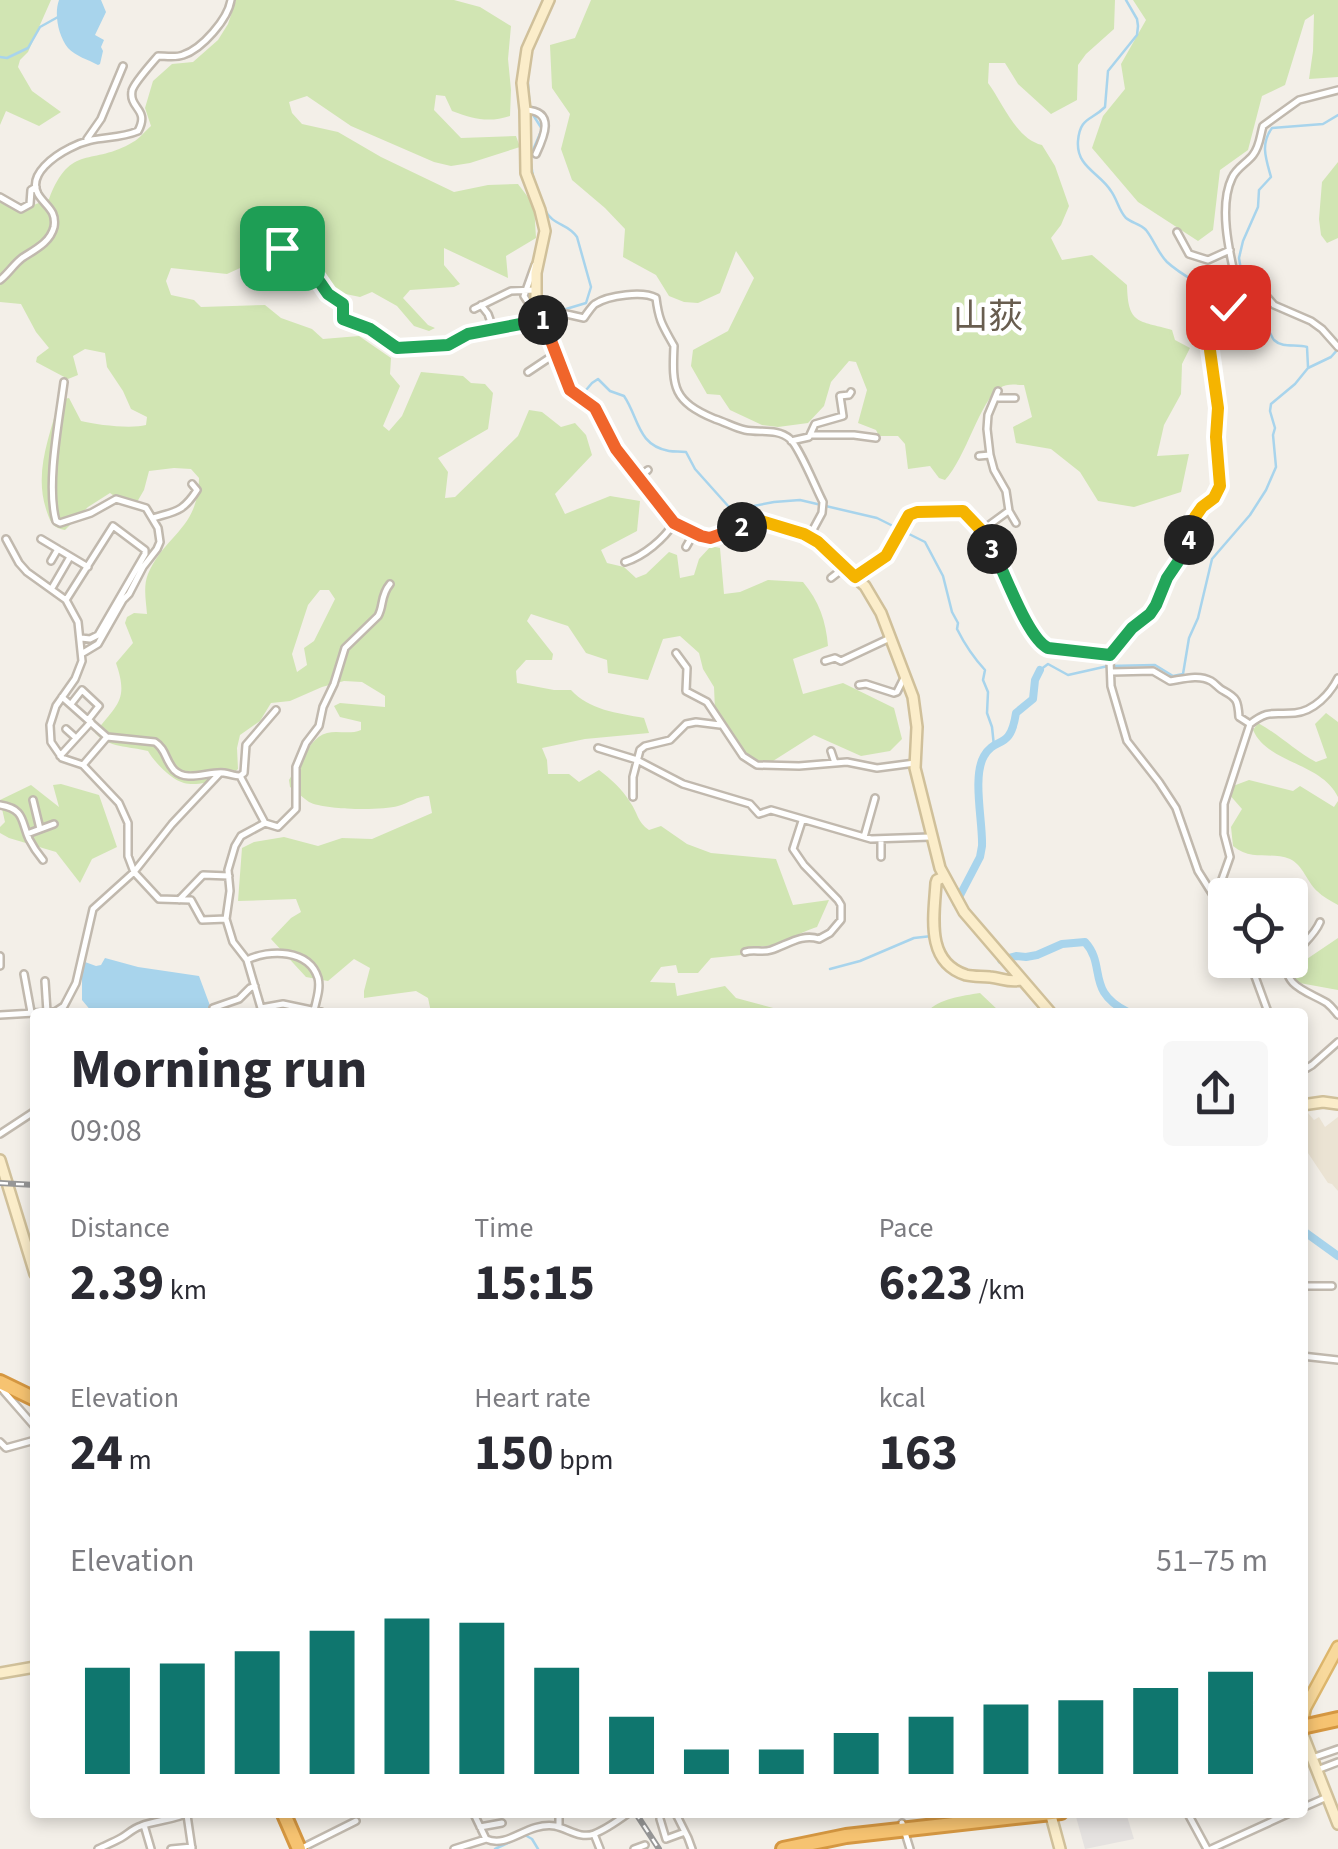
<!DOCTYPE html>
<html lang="en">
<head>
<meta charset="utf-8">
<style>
	body { margin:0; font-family:"Source Sans 3","Noto Sans JP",sans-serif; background:#f7f7f7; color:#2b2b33; height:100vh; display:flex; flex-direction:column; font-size:38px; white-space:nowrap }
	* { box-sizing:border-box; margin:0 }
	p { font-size:32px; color:#7c7c81 }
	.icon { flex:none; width:55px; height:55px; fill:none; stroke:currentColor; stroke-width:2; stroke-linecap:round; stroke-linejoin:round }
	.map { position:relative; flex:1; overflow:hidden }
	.details { position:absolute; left:30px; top:1008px; width:1278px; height:810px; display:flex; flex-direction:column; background:#fff; border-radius:10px; box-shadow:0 5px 15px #0003 }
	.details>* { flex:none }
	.controls { position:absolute; left:1208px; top:878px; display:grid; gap:20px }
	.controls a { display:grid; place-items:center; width:100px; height:100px; border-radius:10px; background:#fff; box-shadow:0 5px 15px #0003; font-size:50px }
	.pin { position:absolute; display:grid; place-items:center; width:85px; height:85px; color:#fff; margin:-42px; border-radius:20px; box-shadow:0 5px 15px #0006 }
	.km { position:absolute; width:50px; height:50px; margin:-25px; border-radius:50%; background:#222; color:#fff; font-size:28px; line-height:50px; text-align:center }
	.round { display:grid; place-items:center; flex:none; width:105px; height:105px; border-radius:10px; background:#f7f7f7 }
	.headline { display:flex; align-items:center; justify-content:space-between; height:170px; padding:0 40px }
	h1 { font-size:55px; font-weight:700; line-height:75px }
	.stats { display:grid; grid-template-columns:repeat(3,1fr); gap:15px; height:170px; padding:10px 40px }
	.stats div { display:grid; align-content:center }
	.stats b { font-size:50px; font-weight:700 }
	.stats small { font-size:28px; font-weight:400 }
	.stats p { font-size:28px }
	.chart { height:280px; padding:20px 40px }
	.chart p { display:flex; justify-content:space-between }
	.chart svg { width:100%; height:180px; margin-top:10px; stroke:#0f766e; stroke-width:6 }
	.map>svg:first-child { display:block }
</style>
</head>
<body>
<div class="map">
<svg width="1338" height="1849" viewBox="0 0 1338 1849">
	<rect width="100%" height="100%" fill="#f3efe8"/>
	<!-- education -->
	<path fill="#ebe3d3" d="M1302,1106L1314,1120L1319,1117L1325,1127L1338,1117V1191L1332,1184L1328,1183L1304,1147Z"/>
	<!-- green -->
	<path fill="#d1e5b3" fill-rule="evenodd" d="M0,0H51L28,52L20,60L18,67L32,91L61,112L39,126L6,111L0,125Z
		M236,0H454L480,7L511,26L508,59L511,90L510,116C489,123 473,119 452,111L445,96L436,95L434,110L461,138L516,136L520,147L470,163L451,166L434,162L351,126L307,96L289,102L292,113L302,124L338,132L381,157L454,192L488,185L518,184L534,205L536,238L506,256L508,278L444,248V265L460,284L454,287L410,290L403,298L428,325L435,328L429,331L414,326L397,306L372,292L360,297L317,288L311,251L274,227L248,221L240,231L251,263L227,274L171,268L166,281L171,295L194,300L201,307L265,305L281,318L312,329L323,339L359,336L391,358L390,374L400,386L383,426L389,431L402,416L421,372L463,376L471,383L485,384L493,393L488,429L438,458L448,472L445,498L455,497L518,436L529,410L542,412L561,427L575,423L586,435L592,455L555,494L565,514L610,496L640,501L637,531L601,550L607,563L624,567L636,578L646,574L669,552L677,555L680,578L694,575L699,559L711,546L720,548L724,594L740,592L768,580L803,582C819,601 826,621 828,646L793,659L803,694L843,683L894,708L902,739L890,751L861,756L814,735L773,761L759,762L740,753L715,710L714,687L703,669L699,653L680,636L663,639L648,680L608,673L607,660L586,653L568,626L531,614L527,621L553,654L552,660H526L516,671L517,683L554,690H571C589,710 617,713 644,718L649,733L585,739L542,748L547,760L548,774H569L579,782L599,770C611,779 622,789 630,802C638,813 637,822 649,830L661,826L687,844L711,853L776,859L793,905L829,900L817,927C800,932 778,947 762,946L752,954L711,958L698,973H678L676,965L661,967L650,982L675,983L677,996L725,986L736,998L788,1012H431L428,998L416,991L364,998V991L370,968L354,959L328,981L306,977L271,939L291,918L301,912L296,899L238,901L242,848L254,842L284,837L318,846L342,838L372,839L432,813L429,796C417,796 409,803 398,806C381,811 324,810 309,802C303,798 296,791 290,787L289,780C298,766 310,737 327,733C338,730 349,735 361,730V722L340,717L334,706L340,703L385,707V696L362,682L344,681L322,687L290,701L271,703L260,721L240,735L237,748L238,769C227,779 199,787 184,783C172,780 154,762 148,751C129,746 108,748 95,733C117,704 129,701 116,663L133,643L125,623L127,617L134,613L147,614C146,601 143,586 148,574C166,533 198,530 199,478L191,469L174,468L149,471L144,490L133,509L110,493L88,507L65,530C52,528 50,521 46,509C34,471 50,436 59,400L69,398L81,421C97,425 131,429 146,425L147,417L131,409L123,391L107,367L105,353L85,349L73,356L78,375L68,379L36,362L37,357L49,348L36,332L21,304L0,302V200L18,211L49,199C71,142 92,167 133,142C139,139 145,131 151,126L145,108L153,81L172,64L193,62L218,40L228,24ZM320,590H329L335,599L314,641L304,648L307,665L297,672L292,654L308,605Z
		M591,0H1115L1114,29L1086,54L1078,65L1077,100L1051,114L1018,84L1005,63H989L988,83C1003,103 1016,139 1042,145L1055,166L1069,206L1061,225L1051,238L1062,260L1092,255L1127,285C1128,325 1138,320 1172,330L1175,340L1190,348L1182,364L1181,394L1164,425L1157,456L1189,454L1181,492L1134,507L1098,501L1080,472L1051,449L1016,443L1013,427L1032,417L1024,385C1016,385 1007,383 1000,388C980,400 966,458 945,480L939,478L930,466L908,469L905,444L898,436H879L876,430L858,423L867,390L856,362L849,361L831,382L824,406L808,423L778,427L762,425L730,410L720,395L707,394L691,366L693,350L728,331L754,278L736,251L720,293L698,303L684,302L669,296L656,275L623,257L625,229L605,208L572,180L561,149L570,114L552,88L550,45L575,38Z
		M1133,0H1338V77L1309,79L1313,51L1314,14L1305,20L1285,85L1262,96L1248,150L1220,170L1213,230L1198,241L1138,202L1092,148L1103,116L1125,89L1121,64L1146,20Z
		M1338,162V238L1327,243L1321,235L1319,219L1322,182Z
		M1326,713L1338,722V797C1321,762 1268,764 1253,730L1258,723C1280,735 1295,751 1316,762L1327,758L1315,724Z
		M1249,780L1293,791L1300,786L1334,807L1338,801V905C1331,901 1323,897 1317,891C1307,882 1303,865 1290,859C1271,851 1252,862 1233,846L1231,827L1242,809L1228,793L1233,786Z
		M61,784L99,795L117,847L92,859L80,883L56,852L9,838L0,833V827L5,822L0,800L31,785L59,807L53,785Z
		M1338,938V990L1294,982L1292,969Z
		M980,993L1000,1012H927C940,998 962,996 980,993Z"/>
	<!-- parking -->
	<path fill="#e5e2e0" d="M1095,1812L1126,1813L1134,1839L1085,1849L1076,1817Z"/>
	<!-- water -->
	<path fill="#a8d4ec" d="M59,0H101L106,12L95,35L104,40L101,47L103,51L100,64L98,65C89,60 75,56 68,48C58,35 54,14 59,0Z
		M105,958L138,967L199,976L212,1011L92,1012L82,1000V972L85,962L96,966L101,965Z"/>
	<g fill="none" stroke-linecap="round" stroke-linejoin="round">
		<!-- stream -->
		<path stroke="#a8d4ec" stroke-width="2.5" d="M1126,0L1137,19L1138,26L1137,35L1108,71L1105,107C1091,121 1080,117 1078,141C1076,167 1100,173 1111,191C1117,199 1119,211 1126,218C1132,223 1140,224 1146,230C1154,240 1158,253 1167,262C1182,276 1203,285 1219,297L1231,289C1248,297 1257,309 1266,325C1267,327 1273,339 1274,340C1283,349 1297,343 1307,347L1308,367
			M0,57L7,58L28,48L40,27L58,17
			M527,72L530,110L542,129L530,157L533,177
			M544,208C553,227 567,222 577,237L591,287L586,303L546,315
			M1245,295L1239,258L1243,241L1258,207L1259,190L1271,177C1266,159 1260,144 1272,128L1323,124L1338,115
			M539,320L552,355
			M566,390L575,403L592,383L598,379L610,391L624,396C639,418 637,445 669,451C675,452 680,451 686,452L695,469L729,507L738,509L774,502L800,500L877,518L925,542L943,576L952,612L958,623L957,629C965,645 973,657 985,670L983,680L988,692L987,713L992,727L994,746
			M1040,670L1048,664L1068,675L1108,666L1155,665L1173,676L1183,674L1189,638L1198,618L1212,559L1250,515L1266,490L1276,467L1273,435L1275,428L1270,411L1271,404L1295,384L1308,368L1331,357L1338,349
			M830,969L860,961L914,938L932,936
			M495,1849L525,1835L532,1839L538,1849"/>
		<!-- river -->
		<path stroke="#a8d4ec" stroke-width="8" d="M956,903L980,857L982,846C983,822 972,777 984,756C996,735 1010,752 1016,713L1033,699L1035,680L1040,670
			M1001,960L1016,956L1026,957L1037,955L1062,944L1085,942C1107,966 1085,991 1128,1012
			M1302,1230L1338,1256"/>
		<!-- street casing -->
		<g stroke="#c1b9ae" stroke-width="10">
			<path id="street" d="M525,110C556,111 544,137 536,154
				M87,139L101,119L123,66
				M0,197L21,209L30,204L31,190L36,187
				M1177,232L1189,254L1208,260L1230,250
				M279,240L285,254L301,265L310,268L328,294L343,305V319L370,329L397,349L448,345L468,334L526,323L540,313
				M535,265L524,296L537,316
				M1233,271L1247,274L1274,305L1311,321L1322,329L1338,347
				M0,280C8,274 14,264 22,258C34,250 50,243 54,227C57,210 45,206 38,194C27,174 56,155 70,148C96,134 114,141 138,131C150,109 129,109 132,91C133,84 152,63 158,56C165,56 176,58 183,55C202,49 228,19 231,0
				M481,305L488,314L493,328
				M474,309L511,291L535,290
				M545,318L562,313L584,318C585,316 593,305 595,304C609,295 643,291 656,298C659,322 663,326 674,346C672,388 673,401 715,419C725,422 735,428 745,430C760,433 777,428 790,439C800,448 816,489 823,502L822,513L809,537
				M528,372L555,354
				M64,382C59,421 46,485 56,521L60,523L91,513L116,499L146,508L158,528L160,542L157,549L143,567L129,594L123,600L98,644L83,653
				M998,391L988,415L987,429L990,455L994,470L1006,491L1009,511L1016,523
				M998,398H1015
				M811,435H854L876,438
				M791,441L809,437L815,424L843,416L840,396L849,395L851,392
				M979,456L990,455
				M639,477L648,470
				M153,518C176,511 183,512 197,490L192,484
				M981,531L1007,512
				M6,539L19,563L27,572L66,600L78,622L82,661L75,679L56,706L50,725L51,742L62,758L83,765L119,803L128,823V856L134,872L159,899L191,900L202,920L226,919
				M41,539L88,567
				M686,547L694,533
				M51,561L58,549
				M625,562C644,556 664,539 674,523
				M855,577L886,555L909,515L917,512L963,511L981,531L1041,644L1048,648L1110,655
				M831,578L844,568
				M52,588L70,557
				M66,600L113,526L145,550V554L98,635L90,639L81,638
				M676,653L687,668L686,691L707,702L743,756L757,765L799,766L847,762L877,768L915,763
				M825,661L835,658L841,661L890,638
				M1111,672L1153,671L1170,681C1183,679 1199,674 1211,681C1216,684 1219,689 1224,691C1237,698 1238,701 1239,717L1250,724
				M859,685L866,684L894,693L897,692L904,678
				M62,697L107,737L155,742C166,749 165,760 174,770C187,783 208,771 224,773C230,774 235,776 240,776
				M71,704L82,690L99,706L88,720
				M66,729L76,738
				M598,748L637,760L683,784L750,804L759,814L771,810L871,839L930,837
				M831,751L835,763
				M60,756L91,722
				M83,765L107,737
				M633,797V777L640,750L645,746L670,740L686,724L696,722L720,725
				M33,800L40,829
				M0,805C25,809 21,821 29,839C33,847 38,854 43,860
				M265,823L240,776L244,773L246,745L276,710
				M27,834L54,824
				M864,837L875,798
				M881,857V840
				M1215,899L1230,857L1224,834V804L1250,724C1269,709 1273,715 1295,713C1314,711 1330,694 1338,678
				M179,900L203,875L229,876
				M1225,914L1198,871L1176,808L1159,782L1127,741L1111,686L1110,660V655L1123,639L1150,614L1156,605L1167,578L1186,550L1198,512L1214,498L1220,486L1216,437L1219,408L1209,343L1235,294L1237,286C1230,255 1218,207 1232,178C1236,168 1247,163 1253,155C1260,146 1260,136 1263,126L1299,100L1338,90
				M1320,922C1314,937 1299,946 1291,960C1277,985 1312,993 1327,1003C1332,1007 1334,1010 1338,1015
				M745,952C754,949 762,953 771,950C787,945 802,933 819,939L830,933L841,920V905L838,900L804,865L793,849L802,821
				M0,956V966
				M247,960C269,949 309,949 318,978C321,989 316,1000 314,1011
				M1249,960L1268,1012
				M24,974L31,1012
				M45,981L47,1012
				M213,1008L239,999L250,988L255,986
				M261,1008L283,1004L321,1012
				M55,1012L64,1006L76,983L93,909L134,872L172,824L219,774
				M259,1012L261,1008L247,960L233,942L226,919L230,891L228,870L235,846L241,836L265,823L278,827L296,809V767L306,743L319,726L323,707L334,684L345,648L378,616C384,606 380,596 390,584
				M0,1015L51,1012
				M1302,1071L1312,1065L1338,1042
				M0,1134L35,1111
				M1302,1286H1332
				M1302,1356L1338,1360
				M0,1387L35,1427
				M0,1442L6,1448L35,1440
				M1312,1758L1338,1749
				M1317,1770L1338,1762
				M1302,1808L1327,1797
				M473,1812L486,1839
				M559,1812V1827
				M675,1812L688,1838L692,1849
				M1187,1812L1207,1849
				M187,1815L192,1849
				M660,1819L666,1839L685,1832
				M902,1823L910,1849
				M144,1825L151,1849
				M480,1827L502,1823
				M594,1834L600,1849
				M302,1848L356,1821
				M98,1849C106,1845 114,1842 121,1838C128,1834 132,1829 141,1826C156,1820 176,1820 189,1812
				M171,1849L192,1847
				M454,1849L486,1839C509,1849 526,1822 555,1826C569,1829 580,1839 594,1834C607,1829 619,1820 630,1812
				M634,1849L645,1845
				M1211,1849L1292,1812"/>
		</g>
		<!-- secondary casing -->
		<g stroke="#d0c09a" stroke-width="14">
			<path id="secondary" d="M549,0L527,49L522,83L525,110L526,173L540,210L545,231L536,273V298L567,385L573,393L595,408L615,449L674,523L701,536L710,538L754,522L765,521L812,539L865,586L881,613L913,697L917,727L915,768L940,868L964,912L1050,1012
				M944,877L937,880L936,883C934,916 925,962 966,975C974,977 982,976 990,977C1002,978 1009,983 1021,980
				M1302,1105L1323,1102L1338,1104
				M0,1160L35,1274
				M0,1673L35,1667
				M1303,1735L1338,1824
				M1050,1812L1060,1849"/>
		</g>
		<!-- primary casing -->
		<g stroke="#ddb66c" stroke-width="15">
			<path id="primary" d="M1302,1721L1305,1708L1338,1647"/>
		</g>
		<!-- highway casing -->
		<g stroke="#d59741" stroke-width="18">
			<path id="highway" d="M0,1382L35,1399
				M1302,1727L1338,1719
				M283,1812L299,1849
				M783,1849L846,1836L1061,1812"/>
		</g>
		<!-- street -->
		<use href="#street" stroke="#fff" stroke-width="5"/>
		<!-- secondary -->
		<use href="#secondary" stroke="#fbedca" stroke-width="9"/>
		<!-- primary -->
		<use href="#primary" stroke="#f8d99c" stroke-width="10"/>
		<!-- highway -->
		<use href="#highway" stroke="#f6c371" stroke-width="12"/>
		<!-- rail casing -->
		<g stroke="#979797" stroke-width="6">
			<path id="rail" d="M0,1183L35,1185
				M635,1812L659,1849"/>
		</g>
		<!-- rail -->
		<use href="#rail" stroke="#fff" stroke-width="2.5" stroke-dasharray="8" stroke-linecap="butt"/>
	</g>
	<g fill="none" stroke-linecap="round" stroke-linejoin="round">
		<!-- split-1 casing -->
		<g stroke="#fff" stroke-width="20">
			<path id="split-1" d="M282,248L292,259L310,268L328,294L343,304V319L370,329L397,348L448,345L468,334L526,323L540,313L543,320"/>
		</g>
		<!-- split-2 casing -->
		<g stroke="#fff" stroke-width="20">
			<path id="split-2" d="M543,320L570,390L595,408L616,449L674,523L701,536L710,538L742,527"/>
		</g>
		<!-- split-3 casing -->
		<g stroke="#fff" stroke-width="20">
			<path id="split-3" d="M742,527L761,521L804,534L818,542L855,577L886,556L909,515L917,512L963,511L982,531L992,549"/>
		</g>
		<!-- split-4 casing -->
		<g stroke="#fff" stroke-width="20">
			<path id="split-4" d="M992,549C1005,572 1027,638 1048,648L1110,655L1132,628L1150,614L1156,605L1167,578L1186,550L1189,540"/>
		</g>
		<!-- split-5 casing -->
		<g stroke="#fff" stroke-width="20">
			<path id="split-5" d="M1189,540L1195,517L1202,507L1214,498L1220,486L1216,437L1218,408L1209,343L1228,307"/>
		</g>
		<!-- split-1 -->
		<use href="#split-1" stroke="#22a559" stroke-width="12"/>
		<!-- split-2 -->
		<use href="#split-2" stroke="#f0652b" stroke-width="12"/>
		<!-- split-3 -->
		<use href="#split-3" stroke="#f5b400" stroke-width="12"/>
		<!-- split-4 -->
		<use href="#split-4" stroke="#22a559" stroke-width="12"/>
		<!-- split-5 -->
		<use href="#split-5" stroke="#f5b400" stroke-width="12"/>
	</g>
	<g text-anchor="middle" stroke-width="9" stroke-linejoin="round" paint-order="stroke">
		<!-- quarter labels -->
		<g font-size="35" fill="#685d4f" stroke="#fff">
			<text x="988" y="328">山荻</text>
		</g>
	</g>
</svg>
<div class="controls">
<a><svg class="icon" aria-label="locate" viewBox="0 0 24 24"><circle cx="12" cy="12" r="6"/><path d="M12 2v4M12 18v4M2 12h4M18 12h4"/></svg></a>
</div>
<div class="pin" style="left:282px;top:248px;background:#1e9e55"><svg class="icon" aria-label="arrive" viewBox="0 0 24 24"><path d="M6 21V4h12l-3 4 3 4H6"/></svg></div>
<div class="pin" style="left:1228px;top:307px;background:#d93025"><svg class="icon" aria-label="check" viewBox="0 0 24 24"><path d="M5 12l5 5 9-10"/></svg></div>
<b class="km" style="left:543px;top:320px">1</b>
<b class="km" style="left:742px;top:527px">2</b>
<b class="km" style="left:992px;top:549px">3</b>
<b class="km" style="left:1189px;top:540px">4</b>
<section class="details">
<div class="headline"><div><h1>Morning run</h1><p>09:08</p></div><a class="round"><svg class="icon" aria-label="share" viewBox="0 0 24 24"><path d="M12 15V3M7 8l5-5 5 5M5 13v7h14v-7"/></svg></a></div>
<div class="stats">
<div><p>Distance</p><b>2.39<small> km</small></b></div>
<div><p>Time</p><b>15:15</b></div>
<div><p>Pace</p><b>6:23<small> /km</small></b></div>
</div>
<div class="stats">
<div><p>Elevation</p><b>24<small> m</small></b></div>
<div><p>Heart rate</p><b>150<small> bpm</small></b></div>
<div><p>kcal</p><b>163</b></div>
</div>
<div class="chart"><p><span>Elevation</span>51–75 m</p>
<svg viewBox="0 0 160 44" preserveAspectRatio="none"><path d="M5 44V18M15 44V17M25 44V14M35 44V9M45 44V6M55 44V7M65 44V18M75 44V30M85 44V38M95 44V38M105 44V34M115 44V30M125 44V27M135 44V26M145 44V23M155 44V19"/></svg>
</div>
</section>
</div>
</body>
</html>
